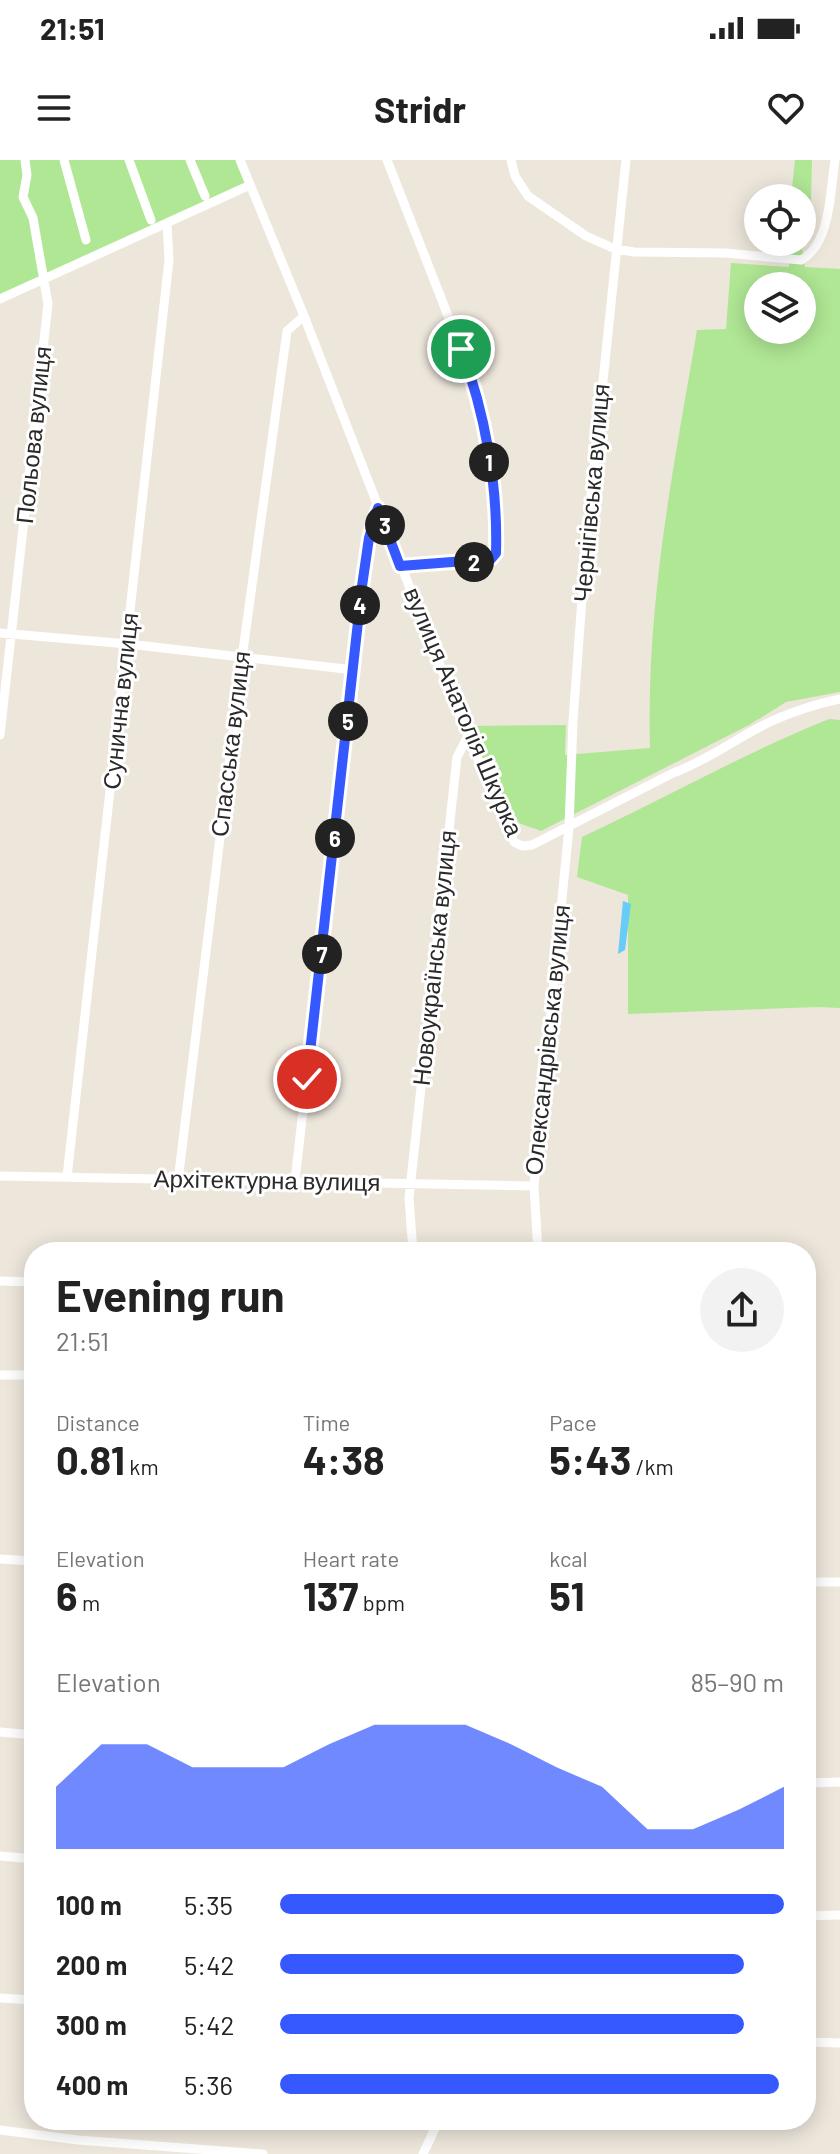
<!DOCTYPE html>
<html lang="en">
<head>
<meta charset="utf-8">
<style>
	body { margin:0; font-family:Barlow,sans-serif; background:#f2f2f2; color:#222; height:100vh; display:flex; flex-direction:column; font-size:30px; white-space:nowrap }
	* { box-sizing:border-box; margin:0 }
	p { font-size:26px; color:#767676 }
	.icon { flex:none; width:44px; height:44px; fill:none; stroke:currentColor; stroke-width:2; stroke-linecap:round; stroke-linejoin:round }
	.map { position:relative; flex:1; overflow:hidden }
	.side { position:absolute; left:24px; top:1082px; width:792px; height:888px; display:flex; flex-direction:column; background:#fff; border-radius:32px; box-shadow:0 4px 20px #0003 }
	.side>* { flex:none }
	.fabs { position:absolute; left:744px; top:24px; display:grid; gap:16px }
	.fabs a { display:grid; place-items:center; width:72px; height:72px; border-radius:50%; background:#fff; box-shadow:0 4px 20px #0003; font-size:40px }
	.pin { position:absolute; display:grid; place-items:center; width:68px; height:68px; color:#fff; margin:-34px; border:4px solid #fff; border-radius:50%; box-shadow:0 2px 8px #0007 }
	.km { position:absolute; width:40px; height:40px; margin:-20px; border-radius:50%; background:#222; color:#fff; font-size:22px; line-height:40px; text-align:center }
	.round { display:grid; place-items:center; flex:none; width:84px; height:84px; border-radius:42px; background:#f2f2f2 }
	.overview { display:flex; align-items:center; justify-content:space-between; height:136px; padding:0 32px }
	h1 { font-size:44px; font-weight:700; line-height:60px }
	.figures { display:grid; grid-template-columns:repeat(3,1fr); gap:12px; height:136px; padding:8px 32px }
	.figures div { display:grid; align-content:center }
	.figures b { font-size:40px; font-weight:700 }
	.figures small { font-size:22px; font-weight:400 }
	.figures p { font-size:22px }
	.chart { height:224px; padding:16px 32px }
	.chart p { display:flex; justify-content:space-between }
	.chart svg { width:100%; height:144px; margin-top:8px; fill:#3658ff; opacity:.7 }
	ul { padding:0 32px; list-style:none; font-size:26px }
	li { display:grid; grid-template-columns:128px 96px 1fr; align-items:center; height:60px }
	li i { height:20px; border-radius:10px; background:#3658ff }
	.status { display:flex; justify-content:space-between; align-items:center; height:56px; padding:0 40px; background:#fff; direction:ltr }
	.status svg { height:22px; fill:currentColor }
	header { display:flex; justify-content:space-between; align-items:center; height:104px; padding:0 32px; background:#fff; font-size:36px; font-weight:700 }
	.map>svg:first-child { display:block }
</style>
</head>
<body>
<div class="status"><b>21:51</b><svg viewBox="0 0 49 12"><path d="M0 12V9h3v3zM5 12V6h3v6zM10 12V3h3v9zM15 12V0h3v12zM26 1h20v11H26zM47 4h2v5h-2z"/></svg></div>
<header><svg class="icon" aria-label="menu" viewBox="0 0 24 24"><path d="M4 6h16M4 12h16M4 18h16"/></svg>Stridr<svg class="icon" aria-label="heart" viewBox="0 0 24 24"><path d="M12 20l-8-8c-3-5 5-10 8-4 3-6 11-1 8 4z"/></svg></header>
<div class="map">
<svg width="840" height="1994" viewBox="0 0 840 1994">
	<rect width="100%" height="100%" fill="#ede6db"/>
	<!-- green -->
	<path fill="#afe794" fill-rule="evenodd" d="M0,0H240L250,25L0,139Z
		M795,0H812L811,41L802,71V38H791Z
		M790,82H801L805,107L840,109V532L786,542L749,565L541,671C532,667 519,665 512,658C492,641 479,591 469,566L566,565L565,595L650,588C646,442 673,312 697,170L726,169L731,103L789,107ZM758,126H802V170H758Z
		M829,559L840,560V848L818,847L628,854V735L577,717L582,677C664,639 744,593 829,559Z"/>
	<!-- water -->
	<path fill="#67cdf6" d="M623,741L631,744L625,790L618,794Z"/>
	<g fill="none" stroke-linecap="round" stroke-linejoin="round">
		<!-- minor -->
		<path stroke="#fff" stroke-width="9" d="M64,0L86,80
			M129,0L151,60
			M190,0L205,36
			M240,0L304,156L462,562L514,682L522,686L532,685L673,613C709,600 739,576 774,560C795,551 817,544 840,539
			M387,0L472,217L490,306L496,375V393L491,399L400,406
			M511,0L515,16L528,36L586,76L615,89L634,92L725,93L801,100C831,84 830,31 835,0
			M0,139L250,25
			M0,473L128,484L354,510
			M0,575L48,144L33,58L23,37L27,15L25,0
			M0,1016L534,1026
			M67,1017L169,100L167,64
			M178,1021L242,498L287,171L304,156
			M295,1021L362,426L369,378L378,348
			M413,1092L409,1038L457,597L468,576
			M538,1092L534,1026L569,667L573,561L586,384L626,0
			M0,1121L34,1122
			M0,1215H34
			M0,1399L34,1401
			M806,1422H840
			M0,1572L34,1575
			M806,1623L840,1622
			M0,1696L34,1699
			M806,1756L840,1755
			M0,1838L34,1840
			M806,1882L840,1883
			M0,1970L78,1980L263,1994
			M423,1994L439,1960"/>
	</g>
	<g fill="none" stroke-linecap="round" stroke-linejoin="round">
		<!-- route casing -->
		<g stroke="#fff" stroke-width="16">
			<path id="route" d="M307,919L362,426L369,378L378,348L400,406L491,399L496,393C498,325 485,252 461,189"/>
		</g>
		<!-- route -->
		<use href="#route" stroke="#3658ff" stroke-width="10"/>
	</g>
	<g text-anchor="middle" stroke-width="6" stroke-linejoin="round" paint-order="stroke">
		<!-- street labels -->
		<g font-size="24" fill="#2a2a2a" stroke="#fff">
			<text transform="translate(34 275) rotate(-84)" y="8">Польова вулиця</text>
			<text transform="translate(592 333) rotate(-85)" y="8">Чернігівська вулиця</text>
			<text transform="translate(121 541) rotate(-84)" y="8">Сунична вулиця</text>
			<text transform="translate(463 552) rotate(67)" y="8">вулиця Анатолія Шкурка</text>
			<text transform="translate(231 584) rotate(-83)" y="8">Спасська вулиця</text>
			<text transform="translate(435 798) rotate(-84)" y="8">Новоукраїнська вулиця</text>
			<text transform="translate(548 880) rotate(-84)" y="8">Олександрівська вулиця</text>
			<text transform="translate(267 1021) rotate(1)" y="8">Архітектурна вулиця</text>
		</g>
	</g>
</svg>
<div class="fabs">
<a><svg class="icon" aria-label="locate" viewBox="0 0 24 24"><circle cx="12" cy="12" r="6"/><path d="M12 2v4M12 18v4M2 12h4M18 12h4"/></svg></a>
<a><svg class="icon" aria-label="layers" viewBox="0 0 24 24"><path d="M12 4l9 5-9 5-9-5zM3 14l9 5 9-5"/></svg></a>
</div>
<div class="pin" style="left:461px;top:189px;background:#1e9e55"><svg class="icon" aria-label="arrive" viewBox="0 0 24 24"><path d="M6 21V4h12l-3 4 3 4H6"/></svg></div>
<div class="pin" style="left:307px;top:919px;background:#d93025"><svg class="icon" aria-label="check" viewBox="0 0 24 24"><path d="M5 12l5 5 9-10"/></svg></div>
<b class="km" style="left:489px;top:302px">1</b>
<b class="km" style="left:474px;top:402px">2</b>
<b class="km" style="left:385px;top:365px">3</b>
<b class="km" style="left:360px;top:445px">4</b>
<b class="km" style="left:348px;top:561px">5</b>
<b class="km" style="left:335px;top:678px">6</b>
<b class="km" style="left:322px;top:794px">7</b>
<section class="side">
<div class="overview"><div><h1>Evening run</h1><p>21:51</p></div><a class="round"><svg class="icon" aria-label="share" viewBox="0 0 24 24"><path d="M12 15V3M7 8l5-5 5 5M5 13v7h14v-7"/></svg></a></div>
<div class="figures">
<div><p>Distance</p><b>0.81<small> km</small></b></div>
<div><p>Time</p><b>4:38</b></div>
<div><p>Pace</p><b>5:43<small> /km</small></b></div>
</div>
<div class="figures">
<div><p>Elevation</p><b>6<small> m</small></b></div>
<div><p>Heart rate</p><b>137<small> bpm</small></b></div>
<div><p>kcal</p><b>51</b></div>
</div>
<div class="chart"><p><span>Elevation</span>85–90 m</p>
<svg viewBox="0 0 160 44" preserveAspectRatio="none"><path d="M0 44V25L10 12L20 12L30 19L40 19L50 19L60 12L70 6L80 6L90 6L100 12L110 19L120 25L130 38L140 38L150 32L160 25V44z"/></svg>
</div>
<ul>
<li><b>100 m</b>5:35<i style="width:100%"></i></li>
<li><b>200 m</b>5:42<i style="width:92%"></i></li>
<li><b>300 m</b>5:42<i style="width:92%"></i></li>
<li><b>400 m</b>5:36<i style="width:99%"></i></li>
</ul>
</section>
</div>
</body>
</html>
